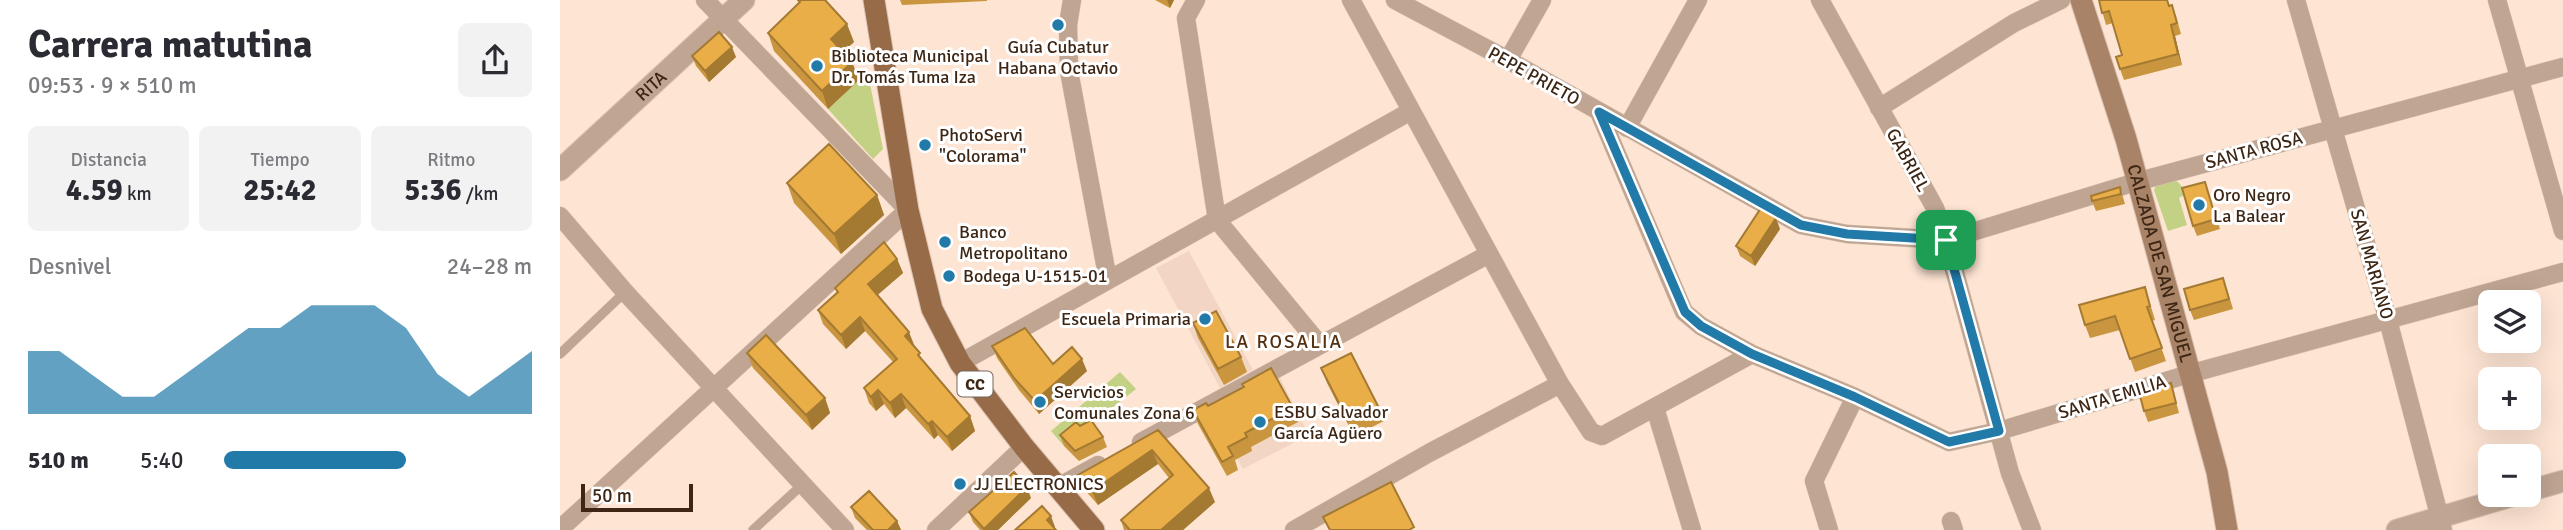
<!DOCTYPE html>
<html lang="es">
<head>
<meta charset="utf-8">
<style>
	body { margin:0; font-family:Signika,sans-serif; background:#f2f2f3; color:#2b2b33; height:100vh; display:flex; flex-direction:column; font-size:26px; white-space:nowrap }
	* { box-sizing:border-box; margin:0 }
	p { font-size:23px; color:#7c7c81 }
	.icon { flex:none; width:38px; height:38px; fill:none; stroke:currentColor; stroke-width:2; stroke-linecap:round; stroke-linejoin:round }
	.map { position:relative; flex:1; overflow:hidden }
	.side { display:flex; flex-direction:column; background:#fff; width:560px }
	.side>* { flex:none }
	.buttons { position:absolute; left:1918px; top:290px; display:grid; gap:14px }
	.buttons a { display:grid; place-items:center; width:63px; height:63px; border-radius:10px; background:#fff; box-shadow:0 7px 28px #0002; font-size:35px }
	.scale { position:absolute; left:21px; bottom:18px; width:112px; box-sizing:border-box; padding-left:7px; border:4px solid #3d2614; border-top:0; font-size:19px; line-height:24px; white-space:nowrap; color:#3d2614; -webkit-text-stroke:5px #fff; paint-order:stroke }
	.pin { position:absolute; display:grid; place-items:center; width:60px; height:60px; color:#fff; margin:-30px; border-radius:14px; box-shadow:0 4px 10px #0006 }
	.round { display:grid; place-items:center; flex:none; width:74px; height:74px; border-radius:10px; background:#f2f2f3 }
	.headline { display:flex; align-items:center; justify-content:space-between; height:119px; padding:0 28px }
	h1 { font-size:38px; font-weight:700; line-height:52px }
	.stats { display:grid; grid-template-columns:repeat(3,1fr); gap:10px; height:119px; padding:7px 28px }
	.stats div { display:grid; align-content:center; border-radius:10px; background:#f2f2f3; text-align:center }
	.stats b { font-size:30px; font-weight:700 }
	.stats small { font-size:19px; font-weight:400 }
	.stats p { font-size:19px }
	.chart { height:196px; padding:14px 28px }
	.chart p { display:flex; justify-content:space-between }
	.chart svg { width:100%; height:126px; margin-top:7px; fill:#227aa9; opacity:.7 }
	ul { padding:0 28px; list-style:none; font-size:23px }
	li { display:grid; grid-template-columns:112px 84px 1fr; align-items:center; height:52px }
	li i { height:18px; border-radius:9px; background:#227aa9 }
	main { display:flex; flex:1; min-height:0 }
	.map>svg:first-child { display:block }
</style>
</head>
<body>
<main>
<section class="side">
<div class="headline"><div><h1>Carrera matutina</h1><p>09:53 · 9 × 510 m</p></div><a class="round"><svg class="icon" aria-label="share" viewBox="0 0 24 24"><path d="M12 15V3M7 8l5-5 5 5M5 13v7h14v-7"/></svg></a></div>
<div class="stats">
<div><p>Distancia</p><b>4.59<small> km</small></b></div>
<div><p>Tiempo</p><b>25:42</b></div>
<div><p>Ritmo</p><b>5:36<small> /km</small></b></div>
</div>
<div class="chart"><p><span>Desnivel</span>24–28 m</p>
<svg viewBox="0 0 160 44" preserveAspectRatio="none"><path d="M0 44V22L10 22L20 30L30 38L40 38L50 30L60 22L70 14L80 14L90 6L100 6L110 6L120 14L130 30L140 38L150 30L160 22V44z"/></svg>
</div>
<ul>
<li><b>510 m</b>5:40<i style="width:59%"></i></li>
</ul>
</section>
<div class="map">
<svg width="2003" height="530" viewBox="0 0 2003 530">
	<rect width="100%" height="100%" fill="#fde4d3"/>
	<!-- built -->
	<path fill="#f2d6c3" d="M629,251L693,370L660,388L596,268Z
		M718,374L749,435L683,469L651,409Z"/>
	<!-- green -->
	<path fill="#c2d184" d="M309,79L323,149L313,159L268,109L299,80Z
		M1609,178L1618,182L1627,193L1619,198L1627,225L1608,231L1594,190L1597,183Z
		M560,372L576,389L504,446L491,431Z"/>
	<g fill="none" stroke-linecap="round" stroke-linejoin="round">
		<!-- service casing -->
		<g stroke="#dac2b1" stroke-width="10">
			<path id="service" d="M0,354L65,292
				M193,530L243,484"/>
		</g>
		<!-- minor casing -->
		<g stroke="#dac2b1" stroke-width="19">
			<path id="minor" d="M512,0L508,25L509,71L548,280
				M636,0L626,18L657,220L760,345
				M791,0L1000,384L1031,432L1042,436L1192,354
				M835,0L948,60L1241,225L1287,234L1386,240L1576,182L2003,67
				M1260,0L1375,208L1386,240L1450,473L1472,530
				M1736,0L1828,320L1883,530
				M1937,0L2003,231
				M948,60L982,0
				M1319,108L1454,23L1501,0
				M1039,112L1124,312L1141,326L1192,354L1295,397L1389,442L1439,431L1629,374L2003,272
				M1067,128L1138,0
				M0,216L65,292L285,530
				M400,363L851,111
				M1095,408L1132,530
				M581,442L929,254
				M498,487L538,465
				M1391,521L1394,530
				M0,529L348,210L145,0
				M376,530L464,447
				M734,530L869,453L1000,384
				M1269,530L1254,481L1295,397"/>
		</g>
		<!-- tertiary casing -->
		<g stroke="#dac2b1" stroke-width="23">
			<g id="tertiary">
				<path id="s1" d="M0,170L184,0"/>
				<path d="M1969,491L2003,481"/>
				<path d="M1837,530L1955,495"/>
			</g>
		</g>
		<!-- secondary casing -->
		<g stroke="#dac2b1" stroke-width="23">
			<g id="secondary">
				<path id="s2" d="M1521,0L1566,139L1657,472L1667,530"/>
			</g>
		</g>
		<!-- primary casing -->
		<g stroke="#dac2b1" stroke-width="23">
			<path id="primary" d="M314,0L348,210L372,309L400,363L464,447L534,530"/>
		</g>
		<!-- service -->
		<use href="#service" stroke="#bfa592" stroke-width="9"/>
		<!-- minor -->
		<use href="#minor" stroke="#bfa592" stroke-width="18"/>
		<!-- tertiary -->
		<use href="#tertiary" stroke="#bfa592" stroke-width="21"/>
		<!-- secondary -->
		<use href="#secondary" stroke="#a98368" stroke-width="21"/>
		<!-- primary -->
		<use href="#primary" stroke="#986b48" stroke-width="21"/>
	</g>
	<!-- wall -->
	<path fill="#c9963f" d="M238,0L294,42L283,52L292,62L299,80L268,109L214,51L208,33L239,3Z
		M340,0H427V1L342,5Z
		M595,0H614L610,8Z
		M1539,0L1610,6L1616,16L1621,34L1615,36L1622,65L1564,80L1560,69L1562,55L1553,23L1546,25Z
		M132,56L176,57L149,82L136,66Z
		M1645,182L1660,229L1637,236L1633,226Z
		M227,183L317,195L324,215L281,254L234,203Z
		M1560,187L1565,204L1536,211L1532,201Z
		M1220,229L1195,266L1180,256L1176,246Z
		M337,259L343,273L317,295L354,346L364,363L410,416L415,431L392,451L378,435L374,439L346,408L335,418L324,404L316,411L309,403L304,388L333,362L305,331L286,349L263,324L258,310L277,293L275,288Z
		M1667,289L1673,309L1634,320L1630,310Z
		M1589,300L1595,320L1592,321L1606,361L1575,372L1560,330L1530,338L1525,325Z
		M633,323L681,357L687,372L664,385L638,338Z
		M432,346L493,364L527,371L479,414L459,390L437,358Z
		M187,353L265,398L270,413L252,430L193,368Z
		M761,368L818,406L824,421L794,436L767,383Z
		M1611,383L1619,413L1588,422L1584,411Z
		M648,406L733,408L738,422L691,447L692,451L675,460L678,470L667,476L638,424L633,410Z
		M520,426L543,437L547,447L519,461L504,446L500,435Z
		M598,430L655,502L623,530H564L561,520L609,478L598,464L538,505L524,489L518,475Z
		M471,498L438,530H420L413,522L409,512Z
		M291,507L337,521L341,530H307L295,518Z"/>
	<!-- shaded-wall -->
	<path fill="#a47a33" d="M607,0H614L610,8Z
		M287,24L294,42L277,57L271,39Z
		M1611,25L1615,36L1622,65L1618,54Z
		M172,47L176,57L149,82L145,71Z
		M292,62L299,80L268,109L262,91Z
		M317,195L324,215L281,254L274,234Z
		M1216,218L1220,229L1195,266L1191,256Z
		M337,259L343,273L313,299L308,284Z
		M300,317L305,331L286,349L281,335Z
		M349,332L355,347L345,336Z
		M522,359L527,371L479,414L475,401Z
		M318,390L324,404L316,411L311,397Z
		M341,394L346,408L335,418L330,403Z
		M265,398L270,413L252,430L246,415Z
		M410,416L415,431L392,451L387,437Z
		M372,421L378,435L374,439L368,424Z
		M592,450L598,464L538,505L532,491Z
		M467,487L471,498L438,530H425L424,529Z
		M649,488L655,502L623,530H601Z
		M491,516L495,527L491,530L487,520Z
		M337,521L341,530H328Z"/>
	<!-- building -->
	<path fill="#eaae49" stroke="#a47a33" stroke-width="2" d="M238,0H265L287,24L271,39L292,62L262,91L208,33L240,2Z
		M1539,0H1607L1609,6L1612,5L1617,23L1611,25L1618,54L1560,69L1556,57L1562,55L1549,11L1542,13Z
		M159,32L172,47L145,71L132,56Z
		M269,144L317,195L274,234L227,183Z
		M1645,182L1656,219L1633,226L1622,188Z
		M1560,187L1561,194L1532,201L1531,196Z
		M1201,208L1216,218L1191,256L1176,246Z
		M324,242L337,259L308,284L349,332L345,336L360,353L358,355L410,416L387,437L372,421L368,424L341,394L330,403L318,390L311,397L304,388L337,359L300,317L281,335L258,310L278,292L275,288Z
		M1663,278L1669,299L1630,310L1624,289Z
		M1585,287L1590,306L1587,307L1602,348L1570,359L1555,316L1525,325L1519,305Z
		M656,311L681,357L658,369L633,323Z
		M465,328L493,364L512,347L522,359L475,401L454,378L432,346Z
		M206,335L265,398L246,415L187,353Z
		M791,353L818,406L788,421L761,368Z
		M711,368L733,408L685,433L687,437L668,447L673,456L662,462L633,410L646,403L648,406L684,387L682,384Z
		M1611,383L1616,403L1584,411L1579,392Z
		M531,420L543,437L515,451L500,435L516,422L520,426Z
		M598,430L649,488L601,530H570L561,520L613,475L592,450L532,491L518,475Z
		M454,472L467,487L424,529L409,512Z
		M831,482L854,527L849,530H770L763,517Z
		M309,491L337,521L328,530H313L291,507Z
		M482,506L491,516L487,520L496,530H455Z"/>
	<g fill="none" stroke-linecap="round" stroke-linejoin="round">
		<!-- route casing -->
		<g stroke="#fff" stroke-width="14">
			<path id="route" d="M1039,112L1241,225L1287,234L1386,240L1439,431L1389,442L1295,397L1192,354L1141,326L1125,312Z"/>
		</g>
		<!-- route -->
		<use href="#route" stroke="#227aa9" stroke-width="9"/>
	</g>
	<!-- markers -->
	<g fill="#227aa9" stroke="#fff" stroke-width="2.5">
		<circle cx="498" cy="25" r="7"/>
		<circle cx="257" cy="66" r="7"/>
		<circle cx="365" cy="145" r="7"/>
		<circle cx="1639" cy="205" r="7"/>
		<circle cx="385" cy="242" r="7"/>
		<circle cx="389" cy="276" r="7"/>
		<circle cx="645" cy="319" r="7"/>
		<circle cx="480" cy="402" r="7"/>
		<circle cx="700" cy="422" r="7"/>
		<circle cx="400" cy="484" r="7"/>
	</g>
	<g text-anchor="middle" stroke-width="6" stroke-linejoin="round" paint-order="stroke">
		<!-- shield labels -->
		<rect fill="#fff" stroke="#77675a" stroke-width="2" x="397.5" y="371.5" width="35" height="25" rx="5"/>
		<g font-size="16" font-weight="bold" fill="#3d2614">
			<text x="415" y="390">CC</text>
		</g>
		<!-- poi labels -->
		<g font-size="18" fill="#3d2614" stroke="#fff" text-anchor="start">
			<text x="498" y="53" text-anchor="middle">Guía Cubatur<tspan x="498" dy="21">Habana Octavio</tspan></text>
			<text x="271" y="62">Biblioteca Municipal<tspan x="271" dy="21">Dr. Tomás Tuma Iza</tspan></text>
			<text x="379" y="141">PhotoServi<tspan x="379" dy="21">"Colorama"</tspan></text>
			<text x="1653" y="201">Oro Negro<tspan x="1653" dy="21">La Balear</tspan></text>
			<text x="399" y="238">Banco<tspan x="399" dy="21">Metropolitano</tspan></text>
			<text x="403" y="282">Bodega U-1515-01</text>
			<text x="631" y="325" text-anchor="end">Escuela Primaria</text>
			<text x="494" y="398">Servicios<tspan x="494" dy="21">Comunales Zona 6</tspan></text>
			<text x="714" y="418">ESBU Salvador<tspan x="714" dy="21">García Agüero</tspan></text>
			<text x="414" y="490">JJ ELECTRONICS</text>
		</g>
		<!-- street labels -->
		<g font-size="18" fill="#3d2614" stroke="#fff">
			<text transform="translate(974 76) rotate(29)" y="6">PEPE PRIETO</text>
			<text dy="6" stroke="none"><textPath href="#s1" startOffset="124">RITA</textPath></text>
			<text transform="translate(1694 150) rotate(-15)" y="6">SANTA ROSA</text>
			<text transform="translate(1348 160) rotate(61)" y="6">GABRIEL</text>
			<text dy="6" stroke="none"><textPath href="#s2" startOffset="275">CALZADA DE SAN MIGUEL</textPath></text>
			<text transform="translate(1812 264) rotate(74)" y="6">SAN MARIANO</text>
			<text transform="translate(1552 397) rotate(-17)" y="6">SANTA EMILIA</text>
		</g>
		<!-- neighbourhood labels -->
		<g font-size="19" letter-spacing="2" fill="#552f0e" stroke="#fff">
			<text x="724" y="348">LA ROSALIA</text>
		</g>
	</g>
</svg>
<div class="buttons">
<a><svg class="icon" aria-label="layers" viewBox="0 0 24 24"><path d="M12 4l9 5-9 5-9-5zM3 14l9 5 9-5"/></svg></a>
<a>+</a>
<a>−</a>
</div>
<div class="scale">50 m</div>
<div class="pin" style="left:1386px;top:240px;background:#1e9e55"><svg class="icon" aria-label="arrive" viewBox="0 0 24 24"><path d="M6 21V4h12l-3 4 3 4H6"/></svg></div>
</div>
</main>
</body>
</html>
